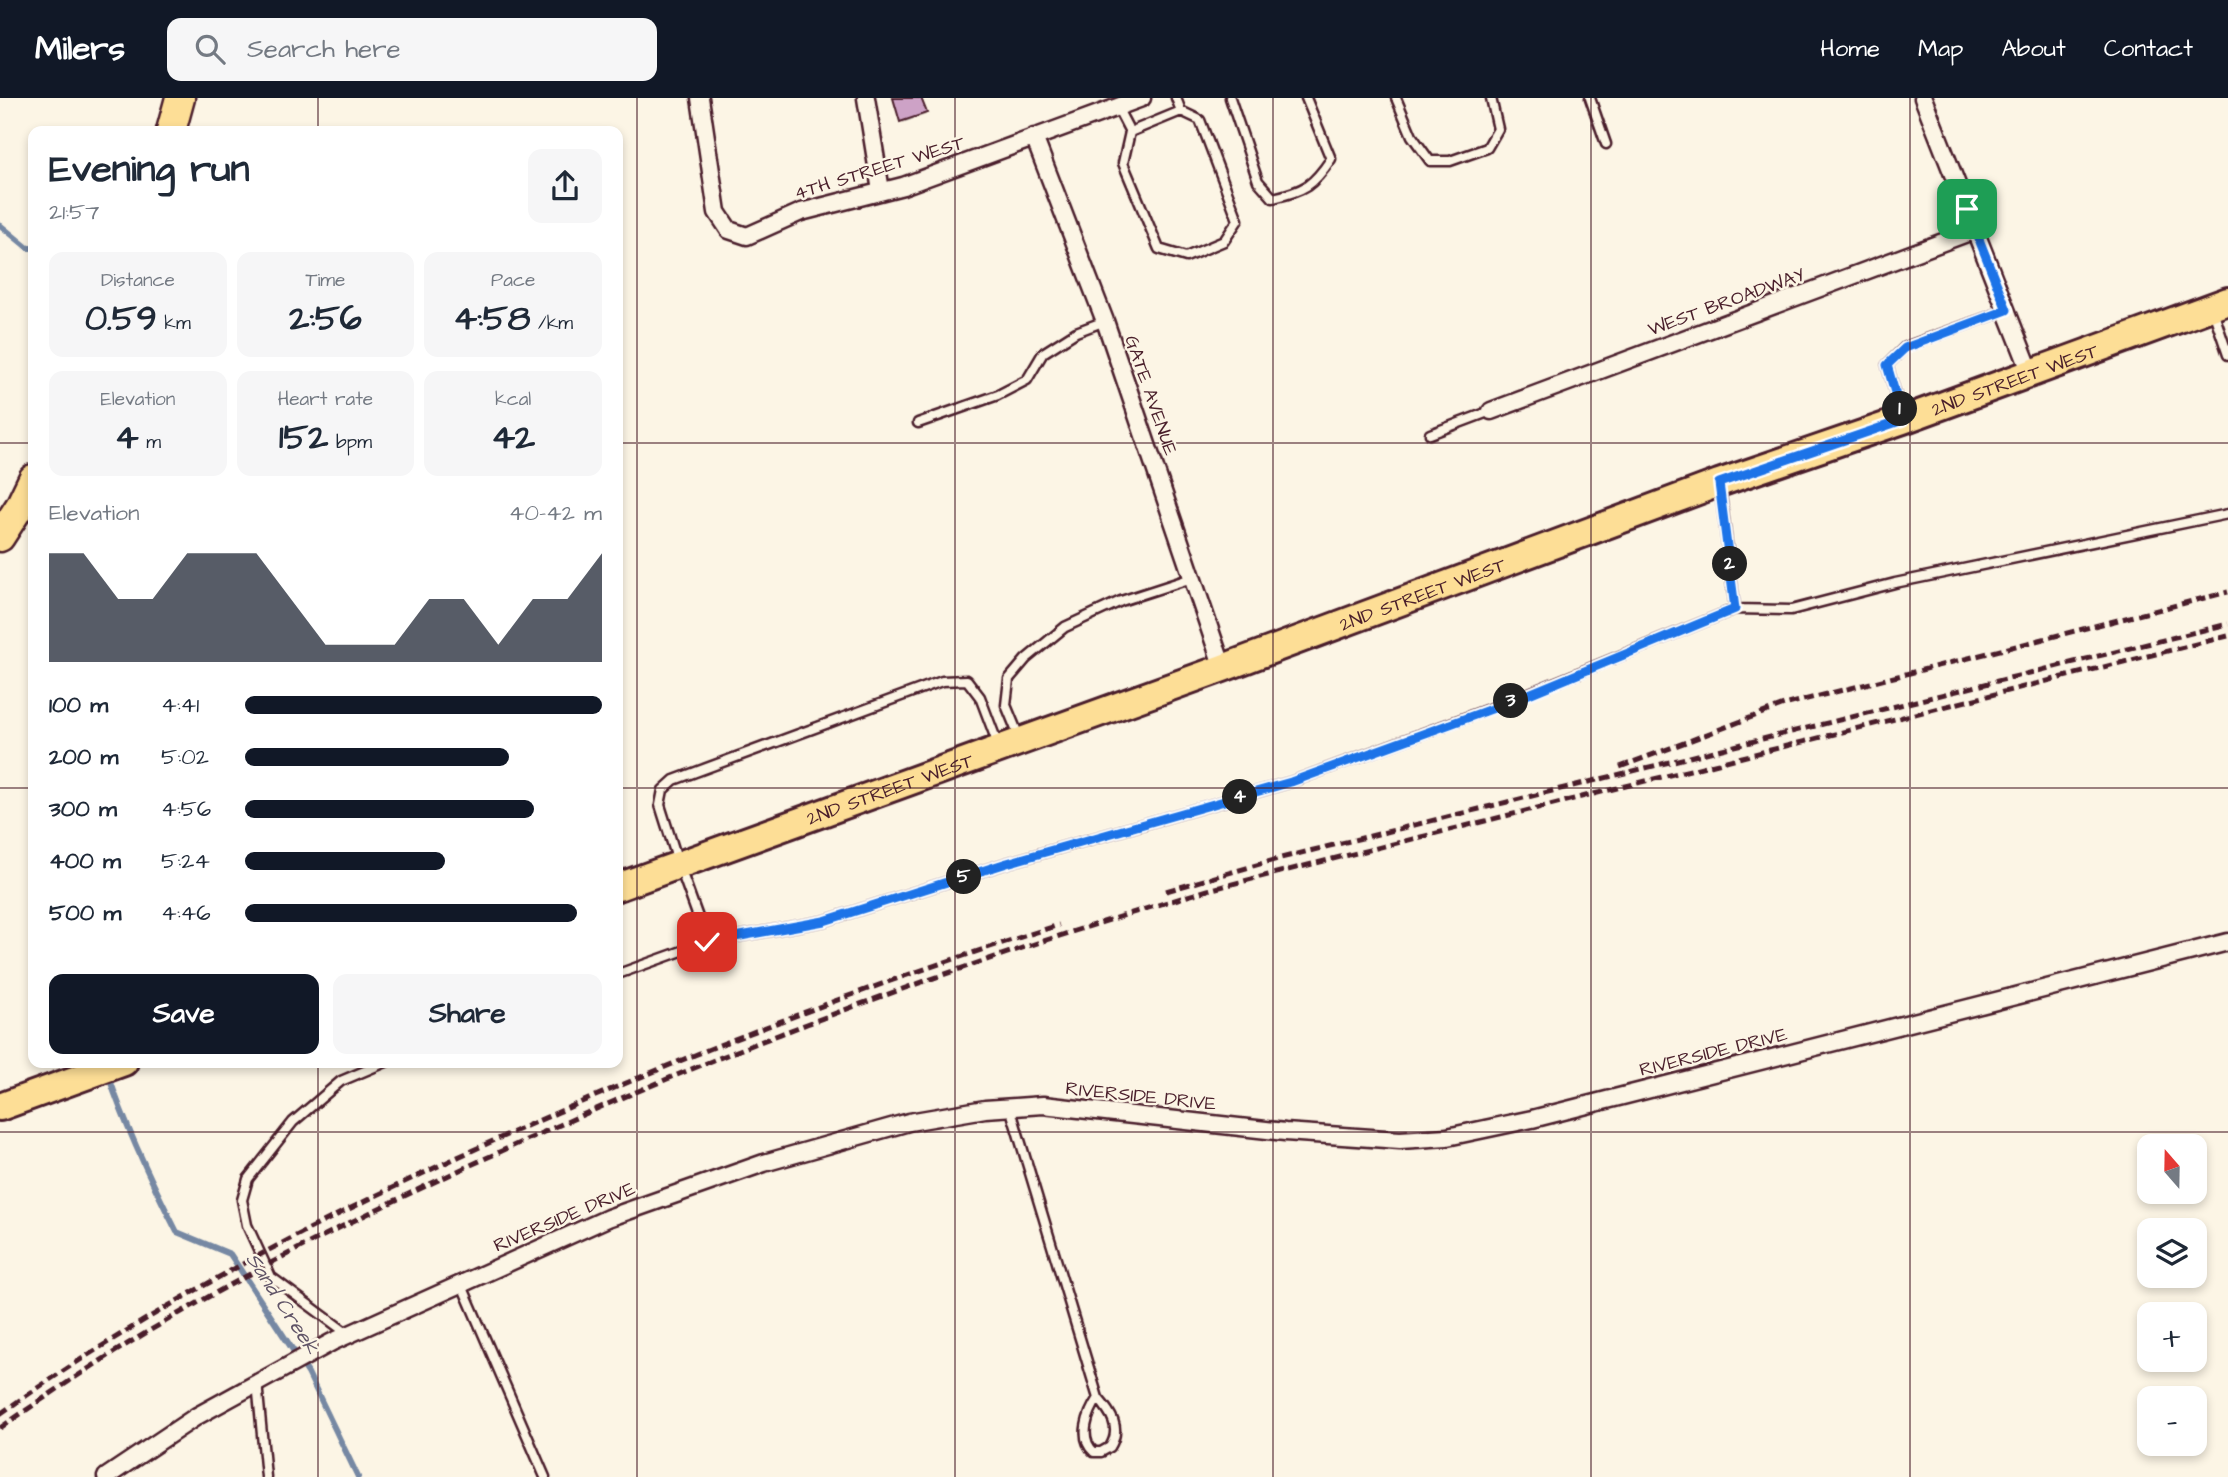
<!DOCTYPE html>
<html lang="en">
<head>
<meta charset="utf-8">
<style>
	body { margin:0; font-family:"Architects Daughter",sans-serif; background:#f6f6f7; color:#1f2937; height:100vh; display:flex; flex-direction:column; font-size:26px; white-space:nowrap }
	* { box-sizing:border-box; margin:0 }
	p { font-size:23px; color:#747a83 }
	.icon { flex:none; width:38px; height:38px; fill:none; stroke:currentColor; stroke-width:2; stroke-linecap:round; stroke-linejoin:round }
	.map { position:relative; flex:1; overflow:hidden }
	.side { position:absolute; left:28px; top:28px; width:595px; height:942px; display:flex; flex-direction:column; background:#fff; border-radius:14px; box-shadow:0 4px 10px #0003 }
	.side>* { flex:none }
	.needle { width:46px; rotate:340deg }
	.tools { position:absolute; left:2137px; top:1036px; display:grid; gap:14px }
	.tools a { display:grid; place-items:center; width:70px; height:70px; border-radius:14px; background:#fff; box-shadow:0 4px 10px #0003; font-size:35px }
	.pin { position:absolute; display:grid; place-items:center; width:60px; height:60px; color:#fff; margin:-30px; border-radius:14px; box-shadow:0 4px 10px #0006 }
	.km { position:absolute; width:35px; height:35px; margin:-18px; border-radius:50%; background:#222; color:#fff; font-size:19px; line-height:35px; text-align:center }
	.round { display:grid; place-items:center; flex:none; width:74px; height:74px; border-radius:14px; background:#f6f6f7 }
	.summary { display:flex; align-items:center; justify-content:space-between; height:119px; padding:0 21px }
	h1 { font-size:38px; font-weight:700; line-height:52px }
	.metrics { display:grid; grid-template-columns:repeat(3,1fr); gap:10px; height:119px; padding:7px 21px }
	.metrics div { display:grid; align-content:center; border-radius:14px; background:#f6f6f7; text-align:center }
	.metrics b { font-size:35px; font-weight:700 }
	.metrics small { font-size:19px; font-weight:400 }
	.metrics p { font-size:19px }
	.chart { height:196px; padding:14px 21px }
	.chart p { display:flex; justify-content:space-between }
	.chart svg { width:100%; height:126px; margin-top:7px; fill:#111827; opacity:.7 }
	.cta { display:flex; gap:14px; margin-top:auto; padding:14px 21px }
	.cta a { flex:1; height:80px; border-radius:14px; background:#111827; color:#fff; font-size:28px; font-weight:700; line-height:80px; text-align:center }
	.cta a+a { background:#f6f6f7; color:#1f2937 }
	ul { padding:0 21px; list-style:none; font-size:23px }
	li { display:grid; grid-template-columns:112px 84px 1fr; align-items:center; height:52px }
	li i { height:18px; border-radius:9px; background:#111827 }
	header { display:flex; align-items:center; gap:42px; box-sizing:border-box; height:98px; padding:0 35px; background:#111827; color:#fff }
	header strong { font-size:33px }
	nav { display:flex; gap:38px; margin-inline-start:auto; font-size:24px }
	.search { width:490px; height:63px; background:#f6f6f7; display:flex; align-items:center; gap:18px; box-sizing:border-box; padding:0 24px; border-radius:14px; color:#747a83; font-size:26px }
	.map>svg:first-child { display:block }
</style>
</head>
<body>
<header>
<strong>Milers</strong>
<div class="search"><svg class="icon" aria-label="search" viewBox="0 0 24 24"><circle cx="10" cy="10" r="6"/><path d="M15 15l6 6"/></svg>Search here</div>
<nav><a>Home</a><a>Map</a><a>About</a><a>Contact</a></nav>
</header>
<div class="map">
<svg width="2228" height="1379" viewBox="0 0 2228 1379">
	<rect width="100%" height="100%" fill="#fcf5e5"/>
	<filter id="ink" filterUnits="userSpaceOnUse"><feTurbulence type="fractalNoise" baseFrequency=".0143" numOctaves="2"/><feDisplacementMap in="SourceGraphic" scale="14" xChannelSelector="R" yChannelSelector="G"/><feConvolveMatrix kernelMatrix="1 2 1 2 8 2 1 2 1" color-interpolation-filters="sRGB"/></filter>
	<g filter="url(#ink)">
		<!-- shadow -->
		<path fill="#0003" d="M894,0H920L926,17L903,25Z"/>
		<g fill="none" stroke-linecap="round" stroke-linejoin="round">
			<!-- stream -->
			<path stroke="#7688a3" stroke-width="6" d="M0,127L28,150H33
				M108,976C126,1030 151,1083 177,1134L230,1156L308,1275L358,1379"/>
		</g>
		<!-- building -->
		<path fill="#cda2c6" stroke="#4a1f2b" stroke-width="2" d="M893,0H921L927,15L900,24Z"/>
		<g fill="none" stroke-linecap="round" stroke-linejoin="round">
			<!-- service casing -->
			<g stroke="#4a1f2b" stroke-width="13">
				<path id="service" d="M1230,0L1258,83L1273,100C1304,93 1313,88 1331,61L1306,0
					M1396,0L1412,38L1430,63H1450L1487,50L1498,31L1491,0
					M1590,0L1606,46
					M1117,9L1130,34L1123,65L1159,151L1186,159L1224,143L1238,122L1200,22L1181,13L1176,0
					M1130,34L1181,13
					M2213,213L2228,257
					M1902,318L1887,267L1905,249L2007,212
					M918,325L998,297L1027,282L1043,255L1076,234L1105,223
					M1430,336L1491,313
					M1720,389L1735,511
					M1020,641L1006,607L1009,581L1026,561L1065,529L1121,503L1192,480
					M707,844L679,767L660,707L663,692L674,682L942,583L967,582L980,599L999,649
					M618,876L707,844L824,823L1007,765L1291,684L1505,605L1735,511L1791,512L1895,485L2228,416
					M1010,1009L1098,1300
					M461,1185L545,1379
					M348,1236L271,1179L247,1127L242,1102L248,1081L293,1024L341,983L386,964
					M257,1284L266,1379
					M1098,1300C1111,1315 1122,1330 1110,1349L1101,1354H1094C1078,1340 1088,1315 1098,1300Z"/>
			</g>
			<!-- minor casing -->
			<g stroke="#4a1f2b" stroke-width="21">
				<path id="minor" d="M700,0L717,114L729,132L747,138L801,114L903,88L1142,0
					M866,0L881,93
					M1923,0L2031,275
					M1034,39L1105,223L1223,570
					M1491,313L1975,132
					M106,1379L197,1318L332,1244L608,1120L764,1065L909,1024L985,1011L1043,1007L1285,1034L1400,1042L1447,1039L1532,1021L2228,844"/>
			</g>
			<!-- primary casing -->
			<g stroke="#4a1f2b" stroke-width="32">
				<g id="primary">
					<path id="s1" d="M618,789L1223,570L1719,385L1903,322L2228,203"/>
					<path d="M0,1009L124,964"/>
				</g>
			</g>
			<!-- trunk casing -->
			<g stroke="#4a1f2b" stroke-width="33">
				<path id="trunk" d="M171,33L180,0
					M0,439L20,408L33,381"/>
			</g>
			<!-- service -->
			<use href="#service" stroke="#fcf5e5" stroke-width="8"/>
			<!-- minor -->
			<use href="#minor" stroke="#fcf5e5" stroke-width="16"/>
			<!-- primary -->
			<use href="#primary" stroke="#fdde96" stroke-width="26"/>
			<!-- trunk -->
			<use href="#trunk" stroke="#fdde96" stroke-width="28"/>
			<!-- rail -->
			<path stroke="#4a1f2b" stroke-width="5" stroke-dasharray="10 5" stroke-linecap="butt" d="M1620,669L1784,607L2228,494
				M1166,793L1281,760L2228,526
				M0,1316C165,1199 346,1108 531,1026C703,950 879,883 1059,827
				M0,1330C44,1300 88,1270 134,1242C260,1166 392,1102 526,1042C747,942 975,861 1208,792L2228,538"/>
		</g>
	</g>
	<g fill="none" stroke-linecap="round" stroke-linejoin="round" filter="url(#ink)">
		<!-- route casing -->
		<g stroke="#fff" stroke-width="14">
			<path id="route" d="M707,844L824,823L1007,765L1291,684L1505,606L1735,511L1719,385L1903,322L1887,267L1905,250L2007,212L1967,111"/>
		</g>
		<!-- route -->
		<use href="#route" stroke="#1a73e8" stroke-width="9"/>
	</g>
	<!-- grid -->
	<path fill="none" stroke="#4a1f2b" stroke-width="2" stroke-opacity="0.55" d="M318,0V33M637,0V1379M955,0V1379M1273,0V1379M1591,0V1379M1910,0V1379M0,345H33M618,345H2228M0,690H33M618,690H2228M318,964V1379M0,1034H2228"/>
	<g text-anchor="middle" stroke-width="5" stroke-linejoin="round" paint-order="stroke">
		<!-- street labels -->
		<g font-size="19" fill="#4a1f2b" stroke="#fcf5e5">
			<text transform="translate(879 69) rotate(-17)" y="7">4TH STREET WEST</text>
			<text transform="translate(1726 203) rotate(-20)" y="7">WEST BROADWAY</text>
			<text dy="7" stroke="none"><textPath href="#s1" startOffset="1486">2ND STREET WEST</textPath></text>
			<text transform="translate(1152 297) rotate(71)" y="7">GATE AVENUE</text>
			<text dy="7" stroke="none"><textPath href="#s1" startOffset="856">2ND STREET WEST</textPath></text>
			<text dy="7" stroke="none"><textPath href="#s1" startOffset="289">2ND STREET WEST</textPath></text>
			<text transform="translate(1713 953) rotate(-14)" y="7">RIVERSIDE DRIVE</text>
			<text transform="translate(1141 997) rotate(6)" y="7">RIVERSIDE DRIVE</text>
			<text transform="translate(564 1118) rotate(-23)" y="7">RIVERSIDE DRIVE</text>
		</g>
		<!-- water labels -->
		<g font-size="21" font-style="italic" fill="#605467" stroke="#fcf5e5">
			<text transform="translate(283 1205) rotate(57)" y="7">Sand Creek</text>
		</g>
	</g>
</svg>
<div class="tools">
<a><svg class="needle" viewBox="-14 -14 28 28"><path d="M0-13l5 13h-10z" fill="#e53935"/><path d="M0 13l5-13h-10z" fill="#747a83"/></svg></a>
<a><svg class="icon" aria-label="layers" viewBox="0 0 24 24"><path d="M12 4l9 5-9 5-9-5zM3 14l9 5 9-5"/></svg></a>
<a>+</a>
<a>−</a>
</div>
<div class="pin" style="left:1967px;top:111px;background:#1e9e55"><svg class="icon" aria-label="arrive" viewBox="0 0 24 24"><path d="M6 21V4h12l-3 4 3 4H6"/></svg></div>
<div class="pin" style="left:707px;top:844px;background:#d93025"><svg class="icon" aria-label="check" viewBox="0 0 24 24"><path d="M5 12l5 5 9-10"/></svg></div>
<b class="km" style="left:1900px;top:311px">1</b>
<b class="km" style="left:1730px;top:466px">2</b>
<b class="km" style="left:1511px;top:603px">3</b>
<b class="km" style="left:1240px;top:699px">4</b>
<b class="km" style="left:964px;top:779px">5</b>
<section class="side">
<div class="summary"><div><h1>Evening run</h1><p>21:57</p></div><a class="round"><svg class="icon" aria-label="share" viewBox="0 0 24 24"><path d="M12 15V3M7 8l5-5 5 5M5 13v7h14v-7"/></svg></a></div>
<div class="metrics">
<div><p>Distance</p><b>0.59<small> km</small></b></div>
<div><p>Time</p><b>2:56</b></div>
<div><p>Pace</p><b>4:58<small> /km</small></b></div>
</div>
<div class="metrics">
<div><p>Elevation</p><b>4<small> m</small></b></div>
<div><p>Heart rate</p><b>152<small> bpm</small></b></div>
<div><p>kcal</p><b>42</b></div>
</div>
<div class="chart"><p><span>Elevation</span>40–42 m</p>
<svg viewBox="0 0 160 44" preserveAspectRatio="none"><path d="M0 44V6L10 6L20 22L30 22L40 6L50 6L60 6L70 22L80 38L90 38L100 38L110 22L120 22L130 38L140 22L150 22L160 6V44z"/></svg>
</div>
<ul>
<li><b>100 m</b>4:41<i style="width:100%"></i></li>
<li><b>200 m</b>5:02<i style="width:74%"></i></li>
<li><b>300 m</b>4:56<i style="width:81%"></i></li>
<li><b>400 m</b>5:24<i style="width:56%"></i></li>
<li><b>500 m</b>4:46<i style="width:93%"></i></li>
</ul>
<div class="cta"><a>Save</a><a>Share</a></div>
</section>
</div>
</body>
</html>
